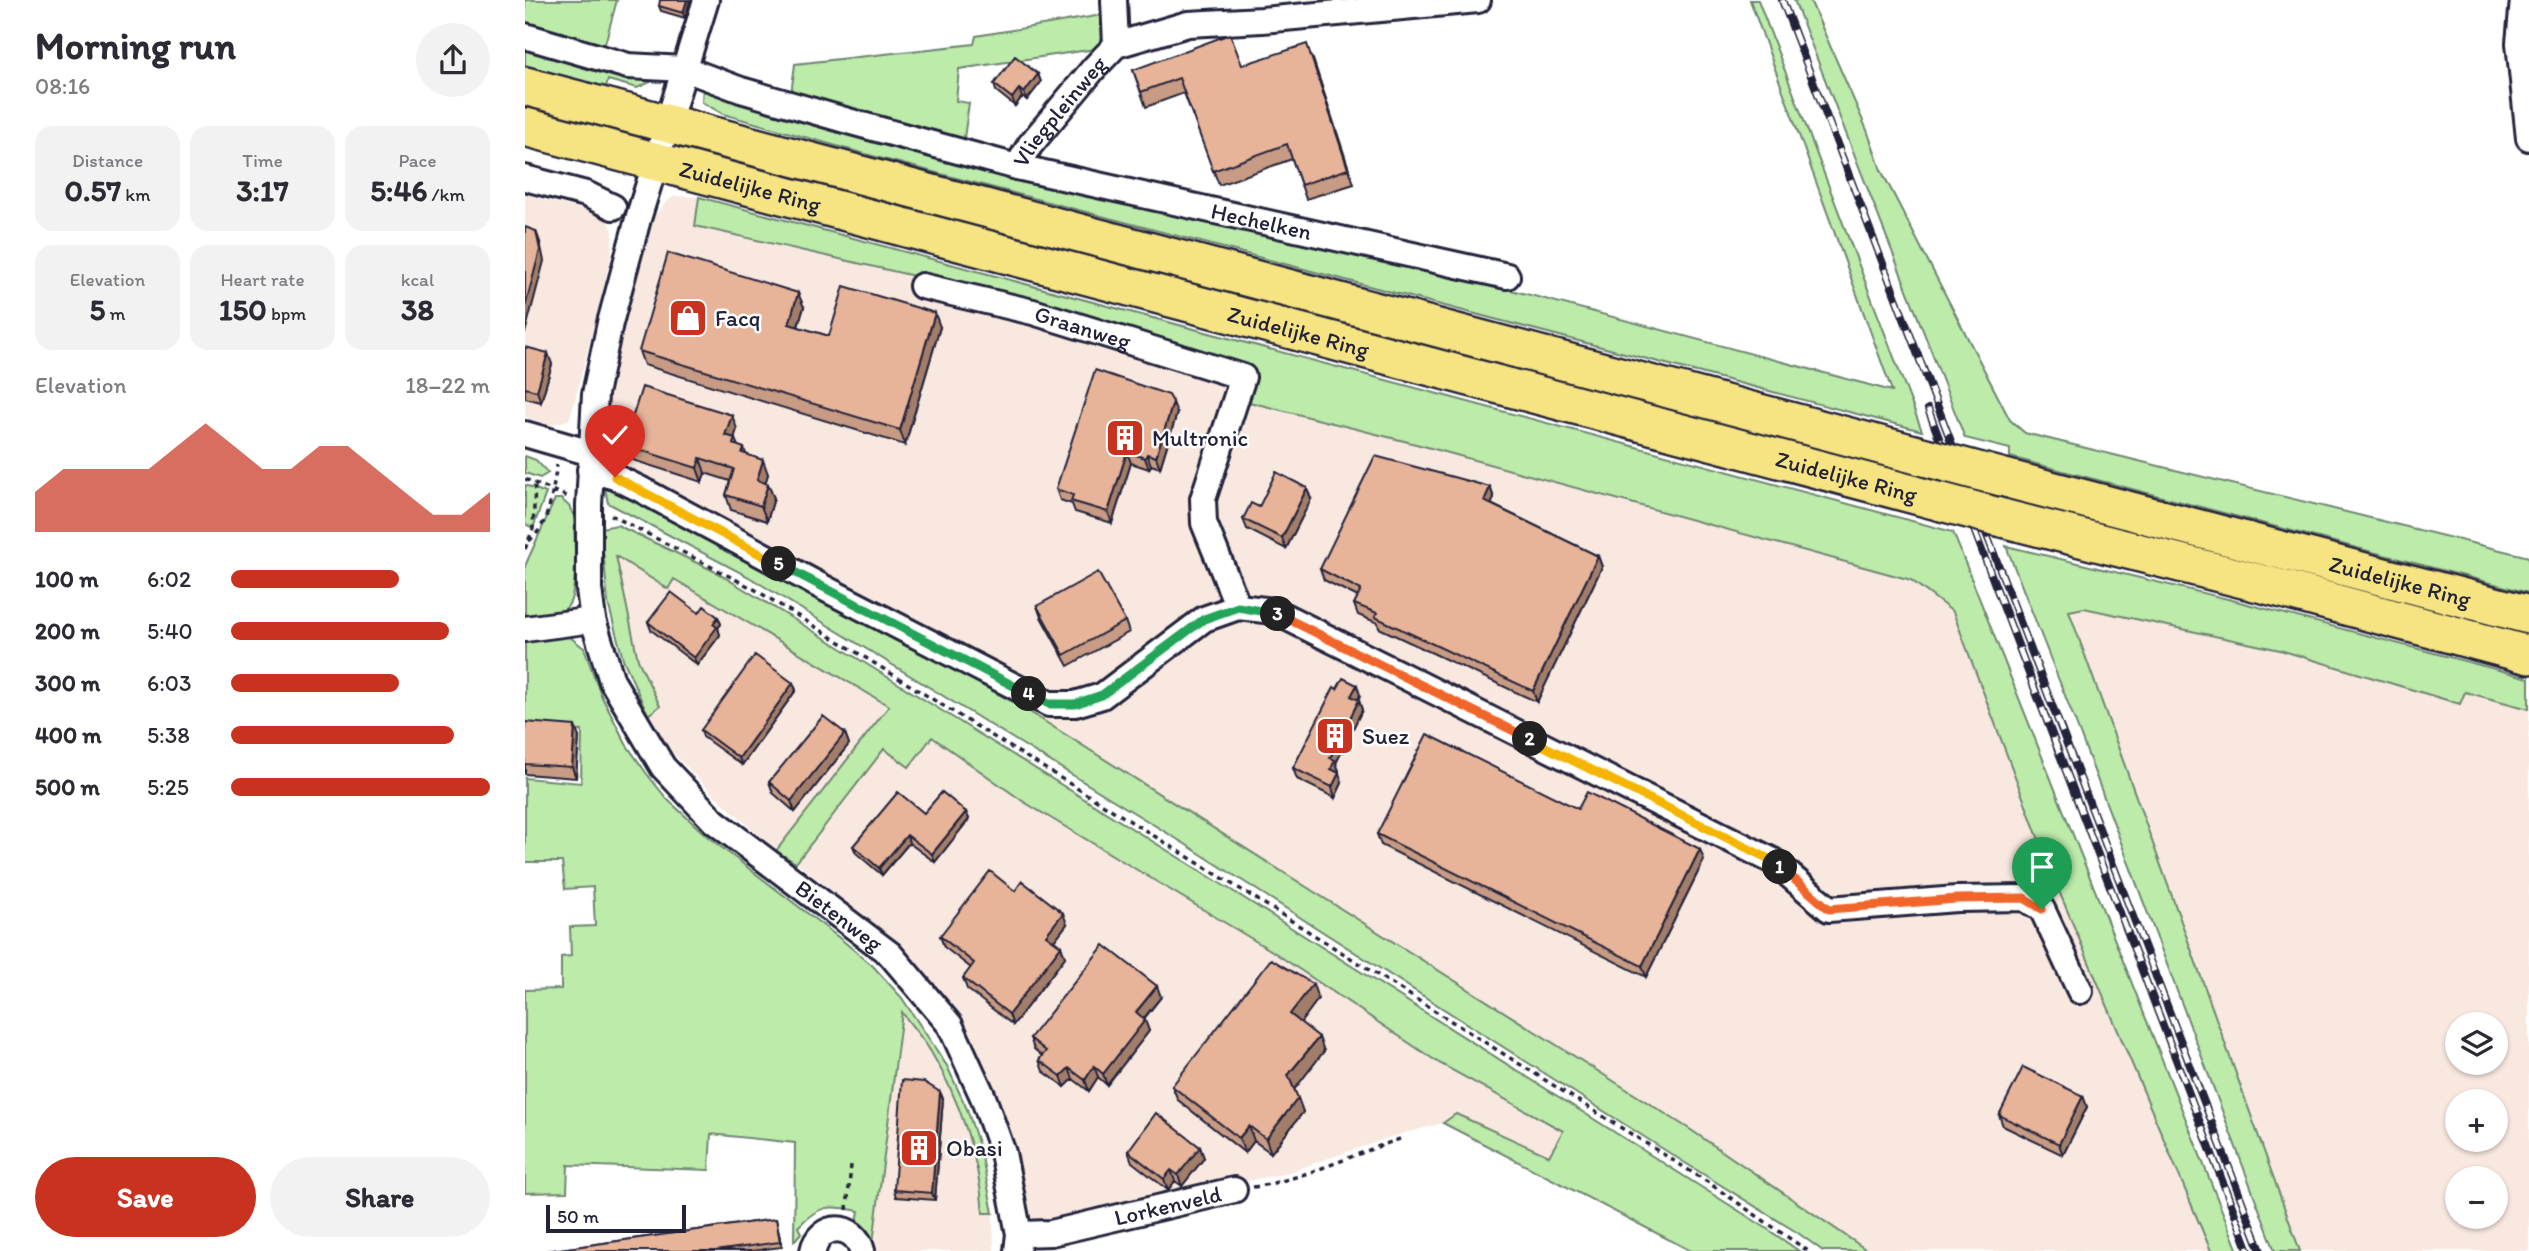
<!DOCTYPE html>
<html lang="en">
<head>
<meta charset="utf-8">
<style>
	body { margin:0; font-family:Itim,sans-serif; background:#f2f2f3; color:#2b2b33; height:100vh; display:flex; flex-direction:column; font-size:26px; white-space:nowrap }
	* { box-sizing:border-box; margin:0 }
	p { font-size:23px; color:#7c7c81 }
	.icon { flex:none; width:38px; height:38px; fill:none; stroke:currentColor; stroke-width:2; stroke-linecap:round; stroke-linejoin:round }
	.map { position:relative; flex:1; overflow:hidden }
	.side { display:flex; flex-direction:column; background:#fff; width:525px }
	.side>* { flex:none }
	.buttons { position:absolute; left:1920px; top:1012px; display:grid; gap:14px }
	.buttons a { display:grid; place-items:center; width:63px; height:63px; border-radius:50%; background:#fff; box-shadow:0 2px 5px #0004; font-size:35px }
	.scale { position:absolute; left:21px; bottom:18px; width:140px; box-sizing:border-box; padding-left:7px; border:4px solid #22223b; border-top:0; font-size:19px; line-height:24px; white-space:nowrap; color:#22223b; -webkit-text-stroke:5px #fff; paint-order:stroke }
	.pin { position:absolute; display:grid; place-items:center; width:60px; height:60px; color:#fff; margin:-72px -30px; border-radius:50% 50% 50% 0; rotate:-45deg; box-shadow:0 0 7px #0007 }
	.pin .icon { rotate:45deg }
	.km { position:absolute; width:35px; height:35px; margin:-18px; border-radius:50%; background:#222; color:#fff; font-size:19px; line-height:35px; text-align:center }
	.round { display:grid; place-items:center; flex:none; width:74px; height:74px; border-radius:37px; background:#f2f2f3 }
	.head { display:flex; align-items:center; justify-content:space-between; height:119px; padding:0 35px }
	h1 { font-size:38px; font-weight:700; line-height:52px }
	.figures { display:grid; grid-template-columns:repeat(3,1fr); gap:10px; height:119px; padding:7px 35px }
	.figures div { display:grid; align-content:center; border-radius:18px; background:#f2f2f3; text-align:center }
	.figures b { font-size:30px; font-weight:700 }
	.figures small { font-size:19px; font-weight:400 }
	.figures p { font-size:19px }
	.chart { height:196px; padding:14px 35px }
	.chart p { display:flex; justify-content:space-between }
	.chart svg { width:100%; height:126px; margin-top:7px; fill:#c8321e; opacity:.7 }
	.button { display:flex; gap:14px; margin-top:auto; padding:14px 35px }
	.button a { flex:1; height:80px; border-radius:42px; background:#c8321e; color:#fff; font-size:28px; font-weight:700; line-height:80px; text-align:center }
	.button a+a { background:#f2f2f3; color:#2b2b33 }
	ul { padding:0 35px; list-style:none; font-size:23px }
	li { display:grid; grid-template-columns:112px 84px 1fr; align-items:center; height:52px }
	li i { height:18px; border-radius:9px; background:#c8321e }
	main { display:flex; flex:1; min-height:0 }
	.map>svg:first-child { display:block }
</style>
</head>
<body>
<main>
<section class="side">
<div class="head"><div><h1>Morning run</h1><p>08:16</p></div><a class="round"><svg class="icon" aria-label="share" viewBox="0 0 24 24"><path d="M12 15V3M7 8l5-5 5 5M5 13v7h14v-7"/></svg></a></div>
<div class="figures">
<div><p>Distance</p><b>0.57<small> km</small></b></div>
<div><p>Time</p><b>3:17</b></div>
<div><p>Pace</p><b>5:46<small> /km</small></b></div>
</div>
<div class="figures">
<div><p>Elevation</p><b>5<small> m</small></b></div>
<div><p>Heart rate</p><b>150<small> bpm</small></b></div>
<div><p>kcal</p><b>38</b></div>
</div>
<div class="chart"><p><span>Elevation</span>18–22 m</p>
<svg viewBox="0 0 160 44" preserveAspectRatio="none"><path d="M0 44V30L10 22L20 22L30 22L40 22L50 14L60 6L70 14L80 22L90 22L100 14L110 14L120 22L130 30L140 38L150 38L160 30V44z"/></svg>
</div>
<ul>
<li><b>100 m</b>6:02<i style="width:65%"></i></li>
<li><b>200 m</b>5:40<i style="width:84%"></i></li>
<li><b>300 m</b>6:03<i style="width:65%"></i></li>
<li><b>400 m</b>5:38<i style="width:86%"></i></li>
<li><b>500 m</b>5:25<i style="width:100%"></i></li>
</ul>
<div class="button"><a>Save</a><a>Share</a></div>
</section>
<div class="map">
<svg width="2004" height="1251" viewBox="0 0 2004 1251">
	<rect width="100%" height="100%" fill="#fff"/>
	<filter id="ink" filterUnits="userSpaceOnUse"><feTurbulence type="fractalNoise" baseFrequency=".0143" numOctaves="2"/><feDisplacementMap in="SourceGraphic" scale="14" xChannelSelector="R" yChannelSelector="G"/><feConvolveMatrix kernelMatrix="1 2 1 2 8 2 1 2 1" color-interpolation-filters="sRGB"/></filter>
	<g filter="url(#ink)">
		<!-- built -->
		<path fill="#f8e8e0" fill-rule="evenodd" d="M0,194L77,215L88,229L86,257L49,404L44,420L25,425L0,417Z
			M150,196L174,197L171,227L503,302L730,375L724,402L891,444L1386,580L1428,612L1528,877L1686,1251H1343L1166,1130L492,704L104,496L80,488L81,461L77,448L87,370L129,216L141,202Z
			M91,556L143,589L149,579L364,706L251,851L186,792L147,752L123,715L135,706L113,660Z
			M1559,608L1755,650L1935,703L1939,692L2004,709V1251H1775L1544,611ZM1932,1024H1970V1062H1932ZM1932,1101H1970V1139H1932ZM1932,1178H1970V1216H1932Z
			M407,737L499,802L747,951L914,1063L1038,1131L1024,1156L931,1114L918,1123L866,1137L758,1174L515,1222L504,1215L486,1132L452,1057L412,991L357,930L272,863L359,749Z
			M376,1012L406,1052L437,1115L450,1164L458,1212L468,1213L469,1251H345Z"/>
		<!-- green -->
		<path fill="#bcebaa" stroke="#6f8672" stroke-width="2" d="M0,0H92L78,51L0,27Z
			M1225,0H1233L1397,431L351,157L198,114L177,102L178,85L987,284L986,290L1367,391Z
			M1269,0H1285L1342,130L1356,170L1485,420L1500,433L2004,557V593L1485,457V449L1440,438Z
			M583,14L577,48L434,69L431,101L444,103L438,145L266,94L270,64L449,44L451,36Z
			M0,42L139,76L112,88L83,80L81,87L0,65Z
			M174,197C592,306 1010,421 1428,532L1713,1251H1686L1528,877L1428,612L1386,580L891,444L724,402L729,376L503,302L170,226Z
			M0,456L11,460L23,473L15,478L0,473Z
			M0,485L21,493L8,528L0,524Z
			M80,488L104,496L492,704L1166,1130L1343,1251H1298L1273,1233L1157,1161L660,844L224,577L83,503Z
			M30,499H36L44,506L49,516C49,534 54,595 42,607C33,617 12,617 0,619V566Z
			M92,525L189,571L298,637L727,903L1241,1228L1274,1251H1166L918,1123L931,1114L1024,1156L1038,1131L914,1063L747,951L499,802L407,737L384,767L359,749L271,863L251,851L364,706L149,579L143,589L91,556L113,660L135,706L123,715L98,659L83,603L76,528Z
			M1481,546L1707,600L2004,678V709L1940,692L1935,704L1755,650L1559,608L1544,611L1775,1251H1750L1554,731Z
			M41,634L59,648L76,695L101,744L122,774L142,799L183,837L317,940L348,966L377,998L422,1066L442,1109L456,1152L468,1213H458C454,1157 435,1100 406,1052C398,1038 386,1026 377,1012L347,1251L331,1227L334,1211C305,1205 294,1204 273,1227L276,1233L269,1241L270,1143L186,1134L184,1170L43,1165L42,1192L0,1193V990L36,989V957L46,956L45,927L70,926L68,887L40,889L37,862H0V778L56,783L57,731L0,727V639Z"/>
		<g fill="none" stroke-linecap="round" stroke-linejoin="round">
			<!-- minor casing -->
			<g stroke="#22223b" stroke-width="30">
				<g id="minor">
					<path id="s1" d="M181,0L113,219L85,323L70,394L64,505V589L68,620L87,681L138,767L189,821L365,954L425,1025L458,1097L478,1153L494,1234L492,1251"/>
					<path d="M589,0L591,45"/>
					<path d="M1998,0L1994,43L2004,138"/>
					<path id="s2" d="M0,36L103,66L160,69L216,90L330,123L492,167L982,276"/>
					<path id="s3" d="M492,167L505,145L570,67L591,45L663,24L737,20L953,0"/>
					<path d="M0,178L61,194L88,207"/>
					<path id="s4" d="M397,286L508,312L718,377L678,499L679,523L713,607"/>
					<path d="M0,434L66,453"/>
					<path d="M65,470L90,477L115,489L301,589L524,704H550L577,696L679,619L713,607L749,611L1248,861L1304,909L1432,899L1499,898L1517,909L1555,991"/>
					<path d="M0,629L68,620"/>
					<path id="s5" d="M494,1234L526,1233L709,1190"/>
					<path d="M288,1251C294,1222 330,1222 337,1251"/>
				</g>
			</g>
			<!-- highway casing -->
			<g stroke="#22223b" stroke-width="42">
				<g id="highway">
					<path d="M0,86L1400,457"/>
					<path id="s6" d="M0,127L1417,502"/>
					<path id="s7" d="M1460,473L2004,615"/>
					<path d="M1477,518L1750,587L2004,655"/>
				</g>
			</g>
			<!-- path -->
			<path stroke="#22223b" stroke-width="3.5" stroke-dasharray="5 5" stroke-linecap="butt" d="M0,479L43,497
				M86,515L229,589L746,908L1181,1181L1283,1251
				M4,541C26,523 27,491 32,465
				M0,549L8,529L10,483
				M728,1187C780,1179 828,1154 878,1138
				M322,1210L326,1165"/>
			<!-- minor -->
			<use href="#minor" stroke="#fff" stroke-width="24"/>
			<!-- highway -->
			<use href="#highway" stroke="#f6e381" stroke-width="37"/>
			<!-- rail casing -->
			<g stroke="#22223b" stroke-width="8">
				<path id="rail" d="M1257,0L1736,1251
					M1403,409L1724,1251"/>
			</g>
			<!-- rail -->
			<use href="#rail" stroke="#fff" stroke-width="5" stroke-dasharray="16" stroke-linecap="butt"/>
			<!-- highway-bridge casing -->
			<g stroke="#22223b" stroke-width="42" stroke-linecap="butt">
				<path id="highway-bridge" d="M1400,457L1460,473
					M1417,502L1477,518"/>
			</g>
			<!-- highway-bridge -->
			<use href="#highway-bridge" stroke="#f6e381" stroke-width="37"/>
		</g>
		<!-- wall -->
		<path fill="#c79b84" stroke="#22223b" stroke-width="2" d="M165,0L160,18L136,11L134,6Z
			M788,59L829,184L781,199L767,159L694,185L659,93L621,107L608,70L717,65Z
			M513,74L516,82L502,100L497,97L490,106L471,91L469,84Z
			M279,307L273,327L304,336L415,327L380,445L119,365L114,351Z
			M0,347L27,364L16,402L0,398Z
			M652,413L635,468L626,465L624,469L606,463L587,523L550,512L547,504L535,500L531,489Z
			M212,429L209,437L213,446L219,448L221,454L243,474L240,483L249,498L242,521L206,510L201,495L205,481L180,473L177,482L98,457L93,443L103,431Z
			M965,487L969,498L966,504L1073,556L1077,567L1012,702L854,628L853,623L833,615L829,604L833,597L799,580L795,569Z
			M786,499L761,549L722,529L718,519Z
			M512,606L600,621L604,632L543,666L516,617Z
			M174,613L193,617L196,624L193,628L195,635L172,665L126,630L123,622Z
			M268,683L271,690L217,765L178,737L176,730Z
			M812,689L835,695L833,700L837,710L811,763L814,771L813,772L817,783L810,798L772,779L768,768Z
			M0,722L54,737L51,778L0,774Z
			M320,733L324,744L270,812L248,793L244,782Z
			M1053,809L1179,860L1121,977L856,845L852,834Z
			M441,812L444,819L410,862L384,843L357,875L331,853L328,846L399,813Z
			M490,891L542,924L529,941L540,957L488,1025L442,989L438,978L446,968L419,947L415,936Z
			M636,997L619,1019L624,1031L582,1085L573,1077L564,1091L548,1079L540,1087L518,1071L514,1060L517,1056L509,1049L505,1038Z
			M793,999L775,1022L799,1051L769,1089L778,1112L746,1153L729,1141L720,1153L653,1100L647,1086Z
			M415,1092L418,1099L410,1200L371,1197L369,1190Z
			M1558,1096L1562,1107L1538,1155L1478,1126L1474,1115Z
			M675,1147L679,1158L657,1186L650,1181L643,1190L607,1162L603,1151Z
			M251,1219L257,1247L226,1251H21Z"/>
		<!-- shaded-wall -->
		<path fill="#a27e6b" stroke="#22223b" stroke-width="2" d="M162,0H165L160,18L158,13Z
			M513,74L516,82L502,100L499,93Z
			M494,89L497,97L490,106L487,98Z
			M11,231L15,242L19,261L0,333V307Z
			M273,293L279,307L269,338L264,324Z
			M410,313L415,327L380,445L375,430Z
			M23,353L27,364L16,402L12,391Z
			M648,402L652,413L635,468L631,457Z
			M207,415L212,429L206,449L200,435Z
			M602,452L606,463L587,523L583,512Z
			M622,454L626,465L624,469L620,458Z
			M175,458L180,473L177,482L172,468Z
			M238,460L243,474L237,494L232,480Z
			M243,484L249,498L242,521L236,506Z
			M965,487L969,498L963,512L959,501Z
			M782,488L786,499L761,549L757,538Z
			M1073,556L1077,567L1012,702L1008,691Z
			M193,617L196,624L193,628L195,635L172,665L169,658L188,624Z
			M268,683L271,690L217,765L214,758Z
			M832,685L835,695L830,707L826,696Z
			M834,700L837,710L811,763L814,771L810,779L806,769L805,758Z
			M50,726L54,737L51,778L47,767Z
			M320,733L324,744L270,812L266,801Z
			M814,773L817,783L810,798L807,787Z
			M441,812L444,819L410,862L407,854Z
			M382,835L384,843L357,875L354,868Z
			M1175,849L1179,860L1121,977L1117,966Z
			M538,913L542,924L525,946L521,935Z
			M536,946L540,957L488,1025L484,1014Z
			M788,984L793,999L771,1029L765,1014Z
			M632,986L636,997L615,1023L611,1012Z
			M620,1020L624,1031L582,1085L578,1074Z
			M794,1037L799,1051L769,1090L763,1075Z
			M569,1066L573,1077L564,1091L560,1080Z
			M544,1068L548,1079L540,1087L536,1076Z
			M415,1092L418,1099L410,1200L407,1193Z
			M1558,1096L1562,1107L1538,1155L1534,1144Z
			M773,1098L778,1112L746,1153L741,1139Z
			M724,1126L729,1141L720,1153L714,1138Z
			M675,1147L679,1158L657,1186L653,1175Z
			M646,1170L650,1181L643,1190L639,1179Z"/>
		<!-- building -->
		<path fill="#e7b499" stroke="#22223b" stroke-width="2" d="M135,0H162L158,13L134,6Z
			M705,34L717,65L782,44L823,169L776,185L762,144L688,171L654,78L616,92L608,70Z
			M490,56L513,74L499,93L494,89L487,98L469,84Z
			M0,227L11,231L15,250L0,307Z
			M143,253L273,293L264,324L304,336L319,286L410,313L375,430L114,351Z
			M0,347L23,353L12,391L0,388Z
			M570,370L644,395L648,402L631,457L622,454L620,458L602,452L583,512L546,501L548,495L531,489Z
			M117,387L207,415L200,435L210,438L208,444L219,448L217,453L238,460L232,480L243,484L236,506L201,495L209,469L175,458L172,468L93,443L97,429L103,431Z
			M850,456L965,487L959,501L1073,556L1008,691L850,617L852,613L829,604L836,590L795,569Z
			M751,472L782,488L757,538L718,519L726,503L734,507Z
			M573,572L600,621L539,655L512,606Z
			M146,592L174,613L179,606L193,617L188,624L192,627L169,658L123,622Z
			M230,655L268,683L214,758L176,730Z
			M818,678L832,685L826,696L834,700L805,758L810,760L806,769L814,773L807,787L768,768L809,687L812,689Z
			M298,716L320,733L266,801L244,782Z
			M0,722L50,726L47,767L0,764Z
			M902,734L1053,809L1062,792L1175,849L1117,966L852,834Z
			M373,792L399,813L417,792L441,812L407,854L382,835L354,868L328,846Z
			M465,871L490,891L497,881L538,913L521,935L536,946L484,1014L438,978L449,963L415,936Z
			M579,945L632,986L611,1012L620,1020L578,1074L569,1066L560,1080L544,1068L536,1076L514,1060L521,1051L505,1038Z
			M746,959L788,984L765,1014L794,1037L763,1075L773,1098L741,1139L724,1126L714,1138L647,1086Z
			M1498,1067L1558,1096L1534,1144L1474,1115Z
			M377,1080L399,1082L415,1092L407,1193L369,1190Z
			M631,1113L675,1147L653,1175L646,1170L639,1179L603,1151Z
			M251,1219L255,1242L190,1251H21Z"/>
	</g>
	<g fill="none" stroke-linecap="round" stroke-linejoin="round" filter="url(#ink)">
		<!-- split-1 casing -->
		<g stroke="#fff" stroke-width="14">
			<path id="split-1" d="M1255,867L1304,909L1432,899L1499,898L1517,909"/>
		</g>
		<!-- split-2 casing -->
		<g stroke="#fff" stroke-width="14">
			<path id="split-2" d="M1005,739L1248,861L1255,867"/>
		</g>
		<!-- split-3 casing -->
		<g stroke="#fff" stroke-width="14">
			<path id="split-3" d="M753,614L1005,739"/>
		</g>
		<!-- split-4 casing -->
		<g stroke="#fff" stroke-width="14">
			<path id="split-4" d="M504,694L524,704H550L577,695L679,619L713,607L753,614"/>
		</g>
		<!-- split-5 casing -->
		<g stroke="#fff" stroke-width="14">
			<path id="split-5" d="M254,564L504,694"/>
		</g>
		<!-- split-6 casing -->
		<g stroke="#fff" stroke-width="14">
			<path id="split-6" d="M90,477L254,564"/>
		</g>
		<!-- split-1 -->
		<use href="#split-1" stroke="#f0652b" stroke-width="9"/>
		<!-- split-2 -->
		<use href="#split-2" stroke="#f5b400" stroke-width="9"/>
		<!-- split-3 -->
		<use href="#split-3" stroke="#f0652b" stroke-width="9"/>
		<!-- split-4 -->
		<use href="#split-4" stroke="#22a559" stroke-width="9"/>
		<!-- split-5 -->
		<use href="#split-5" stroke="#22a559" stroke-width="9"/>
		<!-- split-6 -->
		<use href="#split-6" stroke="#f5b400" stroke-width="9"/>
	</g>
	<!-- icons -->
	<defs>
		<g id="shop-square" transform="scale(2.0125)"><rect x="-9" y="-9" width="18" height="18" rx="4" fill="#c8321e" stroke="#fff"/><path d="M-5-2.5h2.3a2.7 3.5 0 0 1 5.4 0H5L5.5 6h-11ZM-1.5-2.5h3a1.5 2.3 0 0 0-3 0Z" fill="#fff"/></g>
		<g id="building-square" transform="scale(2.0125)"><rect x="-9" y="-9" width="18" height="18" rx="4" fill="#c8321e" stroke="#fff"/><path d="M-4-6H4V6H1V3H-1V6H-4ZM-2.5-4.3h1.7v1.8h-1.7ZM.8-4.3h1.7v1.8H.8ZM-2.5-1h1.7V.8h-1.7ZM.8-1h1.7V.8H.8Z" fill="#fff"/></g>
	</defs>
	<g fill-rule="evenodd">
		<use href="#shop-square" x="163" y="318"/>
		<use href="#building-square" x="600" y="438"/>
		<use href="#building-square" x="810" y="736"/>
		<use href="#building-square" x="394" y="1148"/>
	</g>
	<g text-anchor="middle" stroke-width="5" stroke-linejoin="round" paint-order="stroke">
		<!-- street labels -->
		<g font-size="23" fill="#22223b" stroke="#fff">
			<text dy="8" stroke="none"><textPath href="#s3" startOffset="70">Vliegpleinweg</textPath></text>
			<text dy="8" stroke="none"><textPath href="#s6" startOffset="233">Zuidelijke Ring</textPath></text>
			<text dy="8" stroke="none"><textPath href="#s2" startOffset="761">Hechelken</textPath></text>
			<text dy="8" stroke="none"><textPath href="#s4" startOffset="166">Graanweg</textPath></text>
			<text dy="8" stroke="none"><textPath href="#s6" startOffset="800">Zuidelijke Ring</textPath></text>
			<text dy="8" stroke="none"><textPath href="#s6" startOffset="1367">Zuidelijke Ring</textPath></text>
			<text dy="8" stroke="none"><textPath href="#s7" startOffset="429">Zuidelijke Ring</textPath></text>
			<text dy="8" stroke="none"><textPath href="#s1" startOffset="1031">Bietenweg</textPath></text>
			<text dy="8" stroke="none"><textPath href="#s5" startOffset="152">Lorkenveld</textPath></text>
		</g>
		<!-- poi labels -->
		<g font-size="23" fill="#22223b" stroke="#fff" text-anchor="start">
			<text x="190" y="326">Facq</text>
			<text x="627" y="446">Multronic</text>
			<text x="837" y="744">Suez</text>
			<text x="421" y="1156">Obasi</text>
		</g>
	</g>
</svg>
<div class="buttons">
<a><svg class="icon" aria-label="layers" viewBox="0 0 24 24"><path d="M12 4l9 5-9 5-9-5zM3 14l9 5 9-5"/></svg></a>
<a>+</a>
<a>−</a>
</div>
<div class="scale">50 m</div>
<div class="pin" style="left:1517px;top:909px;background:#1e9e55"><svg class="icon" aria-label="arrive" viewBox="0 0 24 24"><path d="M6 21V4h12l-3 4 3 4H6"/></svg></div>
<div class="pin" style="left:90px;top:477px;background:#d93025"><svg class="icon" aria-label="check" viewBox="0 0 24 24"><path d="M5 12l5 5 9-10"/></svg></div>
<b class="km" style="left:1255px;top:867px">1</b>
<b class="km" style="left:1005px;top:739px">2</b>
<b class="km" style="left:753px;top:614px">3</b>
<b class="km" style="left:504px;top:694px">4</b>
<b class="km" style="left:254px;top:564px">5</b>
</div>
</main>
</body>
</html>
